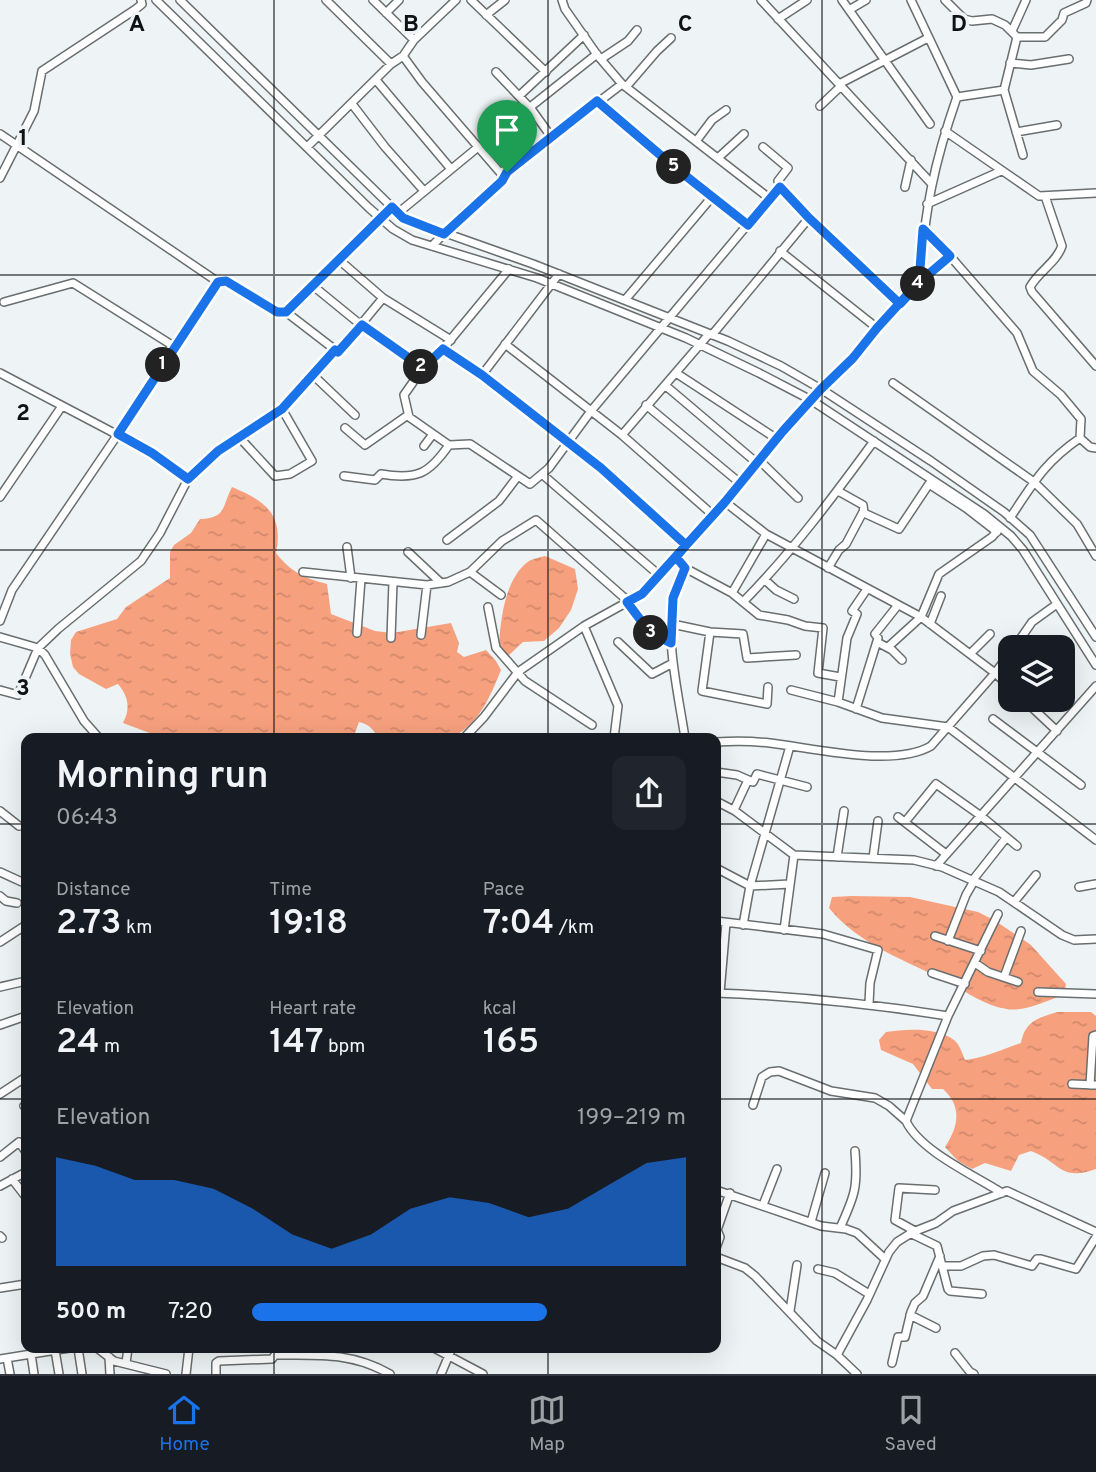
<!DOCTYPE html>
<html lang="en">
<head>
<meta charset="utf-8">
<style>
	body { margin:0; font-family:Overpass,sans-serif; background:#20242c; color:#f1f3f6; height:100vh; display:flex; flex-direction:column; font-size:26px; white-space:nowrap }
	* { box-sizing:border-box; margin:0 }
	p { font-size:23px; color:#9ea1a6 }
	.icon { flex:none; width:38px; height:38px; fill:none; stroke:currentColor; stroke-width:2; stroke-linecap:round; stroke-linejoin:round }
	.map { position:relative; flex:1; overflow:hidden }
	.side { position:absolute; left:21px; top:733px; width:700px; height:620px; display:flex; flex-direction:column; background:#171b24; border-radius:14px; box-shadow:0 7px 28px #0002 }
	.side>* { flex:none }
	.controls { position:absolute; left:998px; top:635px; display:grid; gap:14px }
	.controls a { display:grid; place-items:center; width:77px; height:77px; border-radius:14px; background:#171b24; box-shadow:0 7px 28px #0002; font-size:35px }
	.pin { position:absolute; display:grid; place-items:center; width:60px; height:60px; color:#fff; margin:-72px -30px; border-radius:50% 50% 50% 0; rotate:-45deg; box-shadow:0 0 7px #0007 }
	.pin .icon { rotate:45deg }
	.km { position:absolute; width:35px; height:35px; margin:-18px; border-radius:50%; background:#222; color:#fff; font-size:19px; line-height:35px; text-align:center }
	.round { display:grid; place-items:center; flex:none; width:74px; height:74px; border-radius:14px; background:#20242c }
	.summary { display:flex; align-items:center; justify-content:space-between; height:119px; padding:0 35px }
	h1 { font-size:38px; font-weight:600; line-height:52px }
	.figures { display:grid; grid-template-columns:repeat(3,1fr); gap:10px; height:119px; padding:7px 35px }
	.figures div { display:grid; align-content:center }
	.figures b { font-size:35px; font-weight:600 }
	.figures small { font-size:19px; font-weight:400 }
	.figures p { font-size:19px }
	.chart { height:196px; padding:14px 35px }
	.chart p { display:flex; justify-content:space-between }
	.chart svg { width:100%; height:126px; margin-top:7px; fill:#1a73e8; opacity:.7 }
	ul { padding:0 35px; list-style:none; font-size:23px }
	li { display:grid; grid-template-columns:112px 84px 1fr; align-items:center; height:52px }
	li i { height:18px; border-radius:9px; background:#1a73e8 }
	.menu { display:flex; justify-content:space-around; align-items:center; height:98px; border-top:2px solid #363941; background:#171b24; font-size:19px; color:#9ea1a6 }
	.menu a { display:grid; justify-items:center; gap:4px }
	.menu .current { color:#1a73e8 }
	.map>svg:first-child { display:block }
</style>
</head>
<body>
<div class="map">
<svg width="1096" height="1374" viewBox="0 0 1096 1374">
	<defs>
		<pattern id="water-ripples" width="26" height="14" patternUnits="userSpaceOnUse" patternTransform="scale(1.75)"><rect width="26" height="14" fill="#f6a07e"/><path d="M2 4q2-2 4 0t4 0M15 11q2-2 4 0t4 0" fill="none" stroke="#d2896c"/></pattern>
	</defs>
	<rect width="100%" height="100%" fill="#eef4f5"/>
	<!-- water -->
	<path fill="url(#water-ripples)" d="M232,487C265,501 284,514 276,553C291,572 304,578 327,584L331,614L375,631L392,633L451,623L459,643L457,652L464,657L486,650L496,661L501,670C491,695 477,729 449,738C434,742 395,738 378,738C374,730 369,724 359,722L353,738H163L123,723C131,708 128,696 118,684L106,689L79,674L73,667L70,654L71,640L76,632L117,619L126,607L170,578V552L174,545L191,533L200,519C227,518 222,506 232,487Z
		M545,556L575,569L578,589L571,610L559,628L544,641L523,642L507,657L499,644C501,618 505,578 529,561C533,559 540,557 545,556Z
		M852,896L910,897L978,912L994,920L1031,945L1066,984L1064,995C1045,1001 1026,1012 1007,1009C985,1006 967,992 948,982C907,961 859,945 829,908L832,897Z
		M1057,1012H1091L1096,1016V1169C1059,1182 1061,1162 1031,1151L1019,1155L1011,1171L985,1163L972,1169L958,1161L945,1147C959,1126 962,1106 943,1089H932L913,1064L881,1050L879,1040L886,1032C905,1029 937,1027 954,1040C960,1045 962,1053 965,1060C984,1058 1003,1049 1021,1043C1025,1021 1038,1018 1057,1012Z"/>
	<g fill="none" stroke-linecap="round" stroke-linejoin="round">
		<!-- street casing -->
		<g stroke="#696e6f" stroke-width="10">
			<path id="street" d="M156,0L369,208L393,229L412,240L537,278L686,338L759,373L811,400L984,514L1011,536L1023,550L1096,665
				M180,0L403,218L533,264L728,341L781,366L821,389L931,461L1004,512L1030,535L1096,637
				M326,0L391,64
				M471,0L546,72
				M562,0L565,9L598,56L622,84L769,198
				M761,0L931,183
				M842,0L930,124
				M911,0L957,97C934,163 924,212 920,282
				M945,0L964,19L972,21L992,19L1005,25L1017,37
				M849,10L866,0
				M386,13L399,0
				M486,15L505,0
				M778,19L807,0
				M1012,31L1026,0
				M414,40L456,0
				M403,56L422,82L504,177
				M601,59L628,41L637,30
				M1010,63L1031,65L1069,59
				M496,72L532,110L552,138
				M376,80L451,169
				M839,84L928,38
				M626,87L657,51L671,38
				M1004,90L1023,155
				M519,96L584,35
				M957,97L1004,90L1017,37H1045L1062,20L1064,13L1086,3L1087,0
				M597,101L672,165L748,225
				M352,104L385,147L424,191
				M820,106L841,86
				M529,108L597,54
				M945,131L1039,196L1096,193
				M1016,132L1057,125
				M0,134L218,282L226,281L277,312H286L338,352L383,298L338,259
				M697,140L712,120L726,110
				M307,147L391,64L403,56L414,40L373,0
				M719,157L744,134
				M0,178L34,111L42,71L136,9L142,4L141,0
				M780,186L809,218L900,304
				M905,187L911,160
				M1045,196L1062,246C1056,263 1039,271 1030,287L1032,292L1096,366
				M927,204L1001,171
				M398,213L477,148
				M923,229L950,256L1017,333L1033,371L1061,395L1081,419L1080,438C1044,463 1034,482 1010,518
				M432,246L465,212L502,181L507,172L622,84
				M780,251L877,328
				M312,285L361,325L423,368
				M383,298L451,340
				M625,300L712,197
				M4,302L73,283L175,347
				M286,312L392,207
				M712,335L809,218
				M505,344L622,435L713,515
				M442,350L482,375L601,468L686,545
				M0,373L152,453L188,479
				M676,373L777,439
				M313,375L355,415
				M482,375L559,274
				M893,383L1034,482L1077,524L1096,556
				M666,386L757,463
				M646,405L740,483
				M345,428L365,445L408,415
				M622,435L709,334
				M239,437L275,476L290,474L312,461L282,409
				M1080,438L1090,447L1096,448
				M449,445L409,417L404,395L423,368L442,350L509,269
				M424,446L433,434
				M759,460L798,498
				M543,475L659,575
				M344,476L375,480L381,474C417,480 429,474 449,445L470,444L530,484L549,468L591,411L780,186L778,181L788,168L763,147
				M838,491L863,505L864,513L899,529L929,484L966,508L997,532
				M0,497L62,406
				M725,502L766,534L921,617L995,673L1010,687
				M447,540L499,501L518,476
				M347,547L351,578
				M408,552L441,583
				M675,557L685,568L732,593L759,615L788,620L805,626L823,628L818,673L840,677
				M828,568L839,550L846,544L863,512
				M303,572L427,585L448,582L470,572L502,541L536,520L628,601
				M470,572L501,595
				M765,580L776,590L794,599
				M732,593L766,534
				M627,602L645,626L644,629L672,643
				M743,602C792,552 833,497 874,441
				M488,607L496,648L525,681L592,725
				M0,621L12,590L118,434L218,282
				M672,624L710,632L743,634L747,658L796,655
				M930,624L941,596
				M710,632L702,691L767,704L768,687
				M357,633L361,579
				M421,635L427,585
				M0,637L38,648L45,655L84,721L99,738
				M391,638L393,582
				M618,642L652,674L673,663
				M877,642L892,650L902,660
				M888,647L921,617L939,574L992,537L999,529
				M1014,648L1032,622L1057,604
				M970,654L990,634
				M0,690L18,695L38,648L58,629L141,561L160,533L188,479L218,451L282,409L335,350
				M791,690L838,702L882,718L948,727L1096,840
				M1024,700L1057,731
				M838,702L847,638L857,614L852,611L867,589
				M856,709L878,638L875,634L898,605
				M993,719L1081,785
				M464,738L484,717L518,672L584,626
				M614,738L618,706L584,626L642,594L725,502L783,431L821,389L853,358L877,328L923,279L950,256
				M685,738C679,698 665,638 673,598C675,588 681,578 685,568
				M716,742C734,741 752,741 770,743C814,748 893,768 931,746L995,673L1010,653
				M716,772L737,775L753,782L757,774L807,787
				M716,801L735,811L794,855L914,860L942,867L999,892L1062,935L1074,940L1096,939
				M734,810L748,780
				M0,811L19,826
				M898,817L946,854
				M905,822L936,784L981,816L1017,846
				M837,857L844,811
				M873,858L878,821
				M936,866L1096,686
				M716,868L750,886L790,884
				M0,872L22,882
				M972,881L1006,838
				M1079,887L1096,884
				M0,896L6,901L17,903
				M1014,902L1036,875
				M998,914L948,1016L906,1121C920,1151 974,1175 1002,1193
				M716,921L823,934L878,950L870,983L869,1004
				M743,925L750,886L790,746
				M784,930L794,855
				M935,936L981,951
				M948,941L966,895L974,881
				M0,942L26,925
				M975,963L988,972L1018,982
				M932,973L965,984
				M1004,977L1021,931
				M0,987L26,981
				M1038,992L1096,994
				M716,993C794,996 871,1004 948,1016
				M720,993L726,923
				M0,1025L26,1016
				M1072,1084L1096,1085
				M1090,1085L1093,1036L1096,1035
				M0,1094L26,1077
				M753,1105L762,1077L770,1072L779,1071L831,1091L875,1098L889,1106L906,1121
				M24,1106L26,1104
				M0,1157L19,1142L26,1152
				M12,1179L26,1197
				M0,1186L26,1172
				M716,1190L821,1226L846,1229L857,1233L885,1259
				M763,1205L777,1169
				M811,1222L825,1173
				M840,1228C855,1195 858,1187 855,1151
				M915,1231L895,1220L899,1188L935,1190
				M910,1233L937,1246L948,1289L950,1291L982,1294
				M0,1236L2,1238
				M716,1248L720,1237L717,1230L730,1193
				M716,1257L745,1268L755,1276L817,1341L837,1355L857,1374
				M942,1266H961L983,1256L994,1255L1032,1266L1037,1259H1041L1076,1269L1096,1237
				M818,1269L835,1273L869,1294
				M0,1288L26,1284
				M790,1311L797,1265
				M910,1315L936,1328
				M78,1348L82,1374
				M97,1348L114,1361L166,1374
				M434,1348L483,1374
				M55,1350L59,1374
				M955,1353L970,1372L974,1374
				M31,1354L34,1374
				M837,1355L867,1300L889,1252L897,1242L913,1232L936,1223L953,1211L1007,1191L1096,1232
				M109,1357L110,1374
				M7,1358L10,1374
				M0,1359L69,1348
				M126,1363L128,1348
				M892,1363L898,1337H905L911,1312L915,1303L923,1296L940,1256
				M186,1374L189,1348
				M216,1374V1363L219,1361L272,1359L275,1355C318,1355 351,1352 390,1374
				M441,1374L452,1348"/>
		</g>
		<!-- street -->
		<use href="#street" stroke="#fff" stroke-width="7"/>
	</g>
	<g fill="none" stroke-linecap="round" stroke-linejoin="round">
		<!-- route casing -->
		<g stroke="#fff" stroke-width="14">
			<path id="route" d="M507,172L502,181L444,234L403,218L392,207L286,312H277L226,281L218,282L118,434L152,453L188,479L218,451L282,409L335,350L338,352L362,325L423,368L443,349L482,375L601,468L686,545L676,557L685,568L673,598L671,643L644,629L645,626L627,602L642,594L725,502L783,431L821,389L853,358L877,328L919,282L923,229L950,256L923,279L900,304L809,218L780,187L748,225L672,165L597,101L507,172"/>
		</g>
		<!-- route -->
		<use href="#route" stroke="#1a73e8" stroke-width="9"/>
	</g>
	<!-- grid -->
	<path fill="none" stroke="#101112" stroke-width="2" stroke-opacity="0.55" d="M274,0V738M548,0V738M822,0V1374M0,275H1096M0,550H1096M0,824H26M716,824H1096M0,1099H26M716,1099H1096M274,1348V1374M548,1348V1374"/>
	<g font-size="23" text-anchor="middle" font-weight="bold" fill="#101112" stroke="#eef4f5" stroke-width="7" stroke-linejoin="round" paint-order="stroke">
		<text x="137" y="31">A</text>
		<text x="411" y="31">B</text>
		<text x="685" y="31">C</text>
		<text x="959" y="31">D</text>
		<text x="23" y="145">1</text>
		<text x="23" y="420">2</text>
		<text x="23" y="695">3</text>
	</g>
</svg>
<div class="controls">
<a><svg class="icon" aria-label="layers" viewBox="0 0 24 24"><path d="M12 4l9 5-9 5-9-5zM3 14l9 5 9-5"/></svg></a>
</div>
<div class="pin" style="left:507px;top:172px;background:#1e9e55"><svg class="icon" aria-label="arrive" viewBox="0 0 24 24"><path d="M6 21V4h12l-3 4 3 4H6"/></svg></div>
<b class="km" style="left:163px;top:365px">1</b>
<b class="km" style="left:421px;top:367px">2</b>
<b class="km" style="left:651px;top:633px">3</b>
<b class="km" style="left:918px;top:284px">4</b>
<b class="km" style="left:674px;top:167px">5</b>
<section class="side">
<div class="summary"><div><h1>Morning run</h1><p>06:43</p></div><a class="round"><svg class="icon" aria-label="share" viewBox="0 0 24 24"><path d="M12 15V3M7 8l5-5 5 5M5 13v7h14v-7"/></svg></a></div>
<div class="figures">
<div><p>Distance</p><b>2.73<small> km</small></b></div>
<div><p>Time</p><b>19:18</b></div>
<div><p>Pace</p><b>7:04<small> /km</small></b></div>
</div>
<div class="figures">
<div><p>Elevation</p><b>24<small> m</small></b></div>
<div><p>Heart rate</p><b>147<small> bpm</small></b></div>
<div><p>kcal</p><b>165</b></div>
</div>
<div class="chart"><p><span>Elevation</span>199–219 m</p>
<svg viewBox="0 0 160 44" preserveAspectRatio="none"><path d="M0 44V6L10 9L20 14L30 14L40 17L50 24L60 33L70 38L80 33L90 24L100 20L110 22L120 27L130 24L140 16L150 8L160 6V44z"/></svg>
</div>
<ul>
<li><b>500 m</b>7:20<i style="width:68%"></i></li>
</ul>
</section>
</div>
<nav class="menu">
<a class="current"><svg class="icon" aria-label="home" viewBox="0 0 24 24"><path d="M3 11l9-7 9 7M6 9v11h12V9"/></svg>Home</a>
<a><svg class="icon" aria-label="map" viewBox="0 0 24 24"><path d="M3 6l6-2 6 2 6-2v14l-6 2-6-2-6 2zM9 4v14M15 6v14"/></svg>Map</a>
<a><svg class="icon" aria-label="saved" viewBox="0 0 24 24"><path d="M7 4h10v16l-5-4-5 4z"/></svg>Saved</a>
</nav>
</body>
</html>
